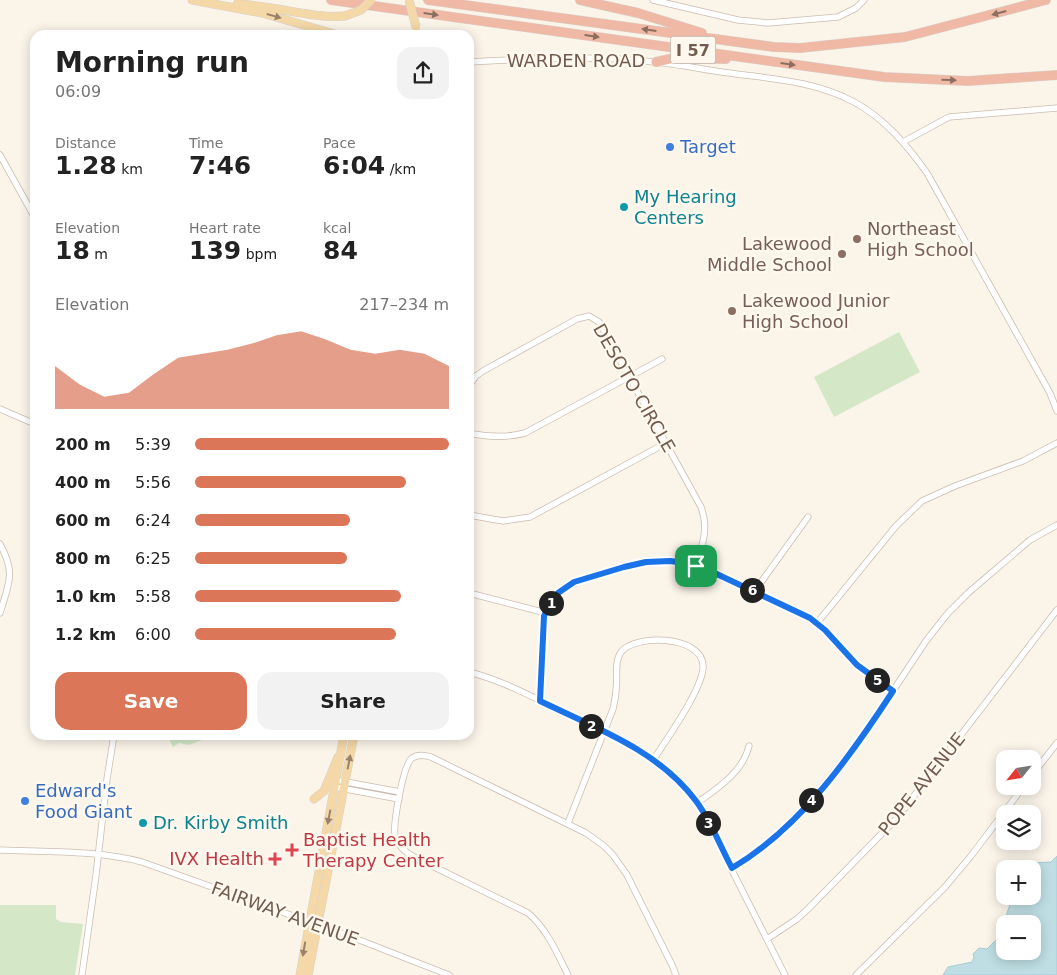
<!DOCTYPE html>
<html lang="en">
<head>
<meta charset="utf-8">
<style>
	body { margin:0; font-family:"DejaVu Sans",sans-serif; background:#f2f2f2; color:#222; height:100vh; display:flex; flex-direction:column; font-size:19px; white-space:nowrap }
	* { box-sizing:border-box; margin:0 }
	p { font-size:16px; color:#767676 }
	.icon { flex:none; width:28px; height:28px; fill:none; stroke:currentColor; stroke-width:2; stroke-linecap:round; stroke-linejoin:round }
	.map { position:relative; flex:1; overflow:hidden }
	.sheet { position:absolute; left:30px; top:30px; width:444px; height:710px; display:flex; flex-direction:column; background:#fff; border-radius:15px; box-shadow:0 2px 12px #0003 }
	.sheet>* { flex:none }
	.needle { width:32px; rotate:240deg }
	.buttons { position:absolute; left:996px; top:750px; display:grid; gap:10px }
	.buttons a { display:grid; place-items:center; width:45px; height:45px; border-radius:10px; background:#fff; box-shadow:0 2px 12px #0003; font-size:25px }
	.pin { position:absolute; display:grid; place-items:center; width:42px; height:42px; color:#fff; margin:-21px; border-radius:10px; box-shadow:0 2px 8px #0006 }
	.km { position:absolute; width:25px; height:25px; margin:-12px; border-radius:50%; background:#222; color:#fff; font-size:14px; line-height:25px; text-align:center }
	.round { display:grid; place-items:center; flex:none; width:52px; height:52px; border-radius:15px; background:#f2f2f2 }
	.headline { display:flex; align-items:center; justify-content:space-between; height:85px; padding:0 25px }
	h1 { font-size:28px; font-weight:600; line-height:38px }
	.figures { display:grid; grid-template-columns:repeat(3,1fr); gap:8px; height:85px; padding:5px 25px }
	.figures div { display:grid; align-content:center }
	.figures b { font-size:25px; font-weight:600 }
	.figures small { font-size:14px; font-weight:400 }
	.figures p { font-size:14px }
	.chart { height:140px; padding:10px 25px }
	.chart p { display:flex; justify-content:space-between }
	.chart svg { width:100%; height:90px; margin-top:5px; fill:#db7658; opacity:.7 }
	.cta { display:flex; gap:10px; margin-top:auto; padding:10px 25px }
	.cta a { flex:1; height:58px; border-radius:15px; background:#db7658; color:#fff; font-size:20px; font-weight:600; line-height:58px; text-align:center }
	.cta a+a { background:#f2f2f2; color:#222 }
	ul { padding:0 25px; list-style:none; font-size:16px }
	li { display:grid; grid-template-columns:80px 60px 1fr; align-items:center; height:38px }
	li i { height:12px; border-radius:6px; background:#db7658 }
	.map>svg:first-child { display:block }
</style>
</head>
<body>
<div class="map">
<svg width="1057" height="975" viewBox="0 0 1057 975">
	<rect width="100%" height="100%" fill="#fbf4e9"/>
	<!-- green -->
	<path fill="#d4e8c8" d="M899,332L920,372L834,417L814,377Z
		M167,735H215L189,745L179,743L173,747Z
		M0,905H56V919L61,922L83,924L75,975H0Z"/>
	<!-- water -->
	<path fill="#bedee3" stroke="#a5cdd4" d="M1057,856V975H943L948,967L972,962L974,957L973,954L979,948L987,949L1005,931V951H1032V924H1007L1006,916L1013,896H1032V869H1020L1021,867L1031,863L1051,862Z"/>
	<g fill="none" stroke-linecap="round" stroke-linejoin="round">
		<!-- minor casing -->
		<g stroke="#ccbcaf" stroke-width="7">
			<path id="minor" d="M653,0L738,20L768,23L838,17L856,8L864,0
				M469,62C530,59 593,55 654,62C679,64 704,70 729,73C772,79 815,81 854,102C884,118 907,145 927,173L1050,393L1057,411
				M903,142L949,117L1057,108
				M0,155L35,218
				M469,386L476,376L483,371L577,319L589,316L599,322L701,507C709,528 703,545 695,565
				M0,409L35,424
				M469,433C488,437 506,438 525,433L662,359
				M469,515L503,521L530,517L666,443
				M0,544C16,573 9,583 0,613
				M754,592L808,517
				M469,593L546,613
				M817,623L896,526L922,501L955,486L1023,461L1057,443
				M469,672C508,682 544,703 581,721C607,734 635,745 658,762C676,776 692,794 703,813L785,975
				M540,701L544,621L546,612L551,602L563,589L587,578L646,562H679L695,565L715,573L810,618L825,630L857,665L893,691
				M1032,775L1057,743
				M341,781L400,792
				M335,787L399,799
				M697,803C718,788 743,772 749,746
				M568,823L613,709C614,703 616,696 616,690C618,678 614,662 621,652C635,634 701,635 703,665C705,686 666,740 654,759
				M0,850C47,852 96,850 142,862L349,936L449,975
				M732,868L771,841L814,797L865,733L926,641L948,613L968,593L1030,540L1057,525
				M767,939L797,919L809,908L897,818L1057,610
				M82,975L96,875L107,779L114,735
				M568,975C557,953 547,929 528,913L416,858C406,853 398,847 395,836C393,824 403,765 412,758C418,754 424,755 431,757L586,833L604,846L613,855L627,875L672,965L676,975
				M856,975L945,887L971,856L1024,786"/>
		</g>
		<!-- major casing -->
		<g stroke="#d8d1cd" stroke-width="9">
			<path id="major" d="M192,0L262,13L338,35
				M237,4C273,5 311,19 345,16
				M314,799L324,791L338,757
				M300,975L344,735
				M308,975L354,735"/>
		</g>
		<!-- highway casing -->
		<g stroke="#d8d1cd" stroke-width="10">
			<path id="highway" d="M331,0L884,77L968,81L1057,75
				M428,0L774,47L800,48L905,37L1046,0
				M580,0L638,13L702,33
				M656,62L674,58L726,59"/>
		</g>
		<!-- minor -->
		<use href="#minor" stroke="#fff" stroke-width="5.5"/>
		<!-- major -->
		<use href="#major" stroke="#f4d8a7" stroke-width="8"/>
		<!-- highway -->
		<use href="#highway" stroke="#f0b9a5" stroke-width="9"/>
		<!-- major-bridge casing -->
		<g stroke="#d8d1cd" stroke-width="9" stroke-linecap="butt">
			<path id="major-bridge" d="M409,0L416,27
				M345,16L361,10L371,0"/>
		</g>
		<!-- major-bridge -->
		<use href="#major-bridge" stroke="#f4d8a7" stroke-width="8"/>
	</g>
	<!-- one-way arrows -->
	<defs><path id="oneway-solid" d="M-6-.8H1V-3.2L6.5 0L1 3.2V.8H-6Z" transform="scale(1.25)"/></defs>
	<g fill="#8c6f5f">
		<use href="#oneway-solid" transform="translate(999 13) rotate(165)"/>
		<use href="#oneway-solid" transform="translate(431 14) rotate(8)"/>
		<use href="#oneway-solid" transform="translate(649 30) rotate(-172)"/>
		<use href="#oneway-solid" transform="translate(592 36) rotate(8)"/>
		<use href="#oneway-solid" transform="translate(788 64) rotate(8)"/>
		<use href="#oneway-solid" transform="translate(949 80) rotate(1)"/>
	</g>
	<g fill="#9a8169">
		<use href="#oneway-solid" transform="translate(274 16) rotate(16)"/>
		<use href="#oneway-solid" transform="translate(349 762) rotate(-79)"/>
		<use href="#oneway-solid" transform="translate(329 817) rotate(101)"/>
		<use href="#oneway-solid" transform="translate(304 949) rotate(100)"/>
	</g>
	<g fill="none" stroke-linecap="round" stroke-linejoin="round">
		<!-- route casing -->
		<g stroke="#fff" stroke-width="10">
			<path id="route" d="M670,561L686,563L704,568L810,618L825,630L857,665L893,691C850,757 800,828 732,868C720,846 711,821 696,801C658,750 596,728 540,701L544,616L551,602L558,593L574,582L624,567L646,562Z"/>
		</g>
		<!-- route -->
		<use href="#route" stroke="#1a73e8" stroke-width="6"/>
	</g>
	<!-- markers -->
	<g fill="#3f7fe0" stroke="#fef8ef" stroke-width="2">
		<circle cx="670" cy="147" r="5"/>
		<circle cx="25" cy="801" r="5"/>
	</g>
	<g fill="#0f9aa8" stroke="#fef8ef" stroke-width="2">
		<circle cx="624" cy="207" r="5"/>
		<circle cx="143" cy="823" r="5"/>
	</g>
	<g fill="#8d6e63" stroke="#fef8ef" stroke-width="2">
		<circle cx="857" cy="239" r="5"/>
		<circle cx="842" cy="254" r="5"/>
		<circle cx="732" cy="311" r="5"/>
	</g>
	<g fill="#e0444e" stroke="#fef8ef" stroke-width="2">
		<path d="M289.5 842.5h5v5h5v5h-5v5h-5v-5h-5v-5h5z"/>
		<path d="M272.5 851.5h5v5h5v5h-5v5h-5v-5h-5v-5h5z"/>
	</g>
	<g text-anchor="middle" stroke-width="5" stroke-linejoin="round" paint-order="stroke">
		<!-- shield labels -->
		<rect fill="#fef8ef" stroke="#9d8b7e" stroke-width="1" x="670.5" y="36.5" width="45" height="27" rx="4"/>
		<g font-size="16" font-weight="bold" fill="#735c4e">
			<text x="693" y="56">I 57</text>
		</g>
		<!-- street labels -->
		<g font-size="18" fill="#735c4e" stroke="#fef8ef">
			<text x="576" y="67">WARDEN ROAD</text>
			<text transform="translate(634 388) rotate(60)" y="6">DESOTO CIRCLE</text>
			<text transform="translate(922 784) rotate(-51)" y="6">POPE AVENUE</text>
			<text transform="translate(285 914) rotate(20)" y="6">FAIRWAY AVENUE</text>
		</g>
		<!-- shop labels -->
		<g font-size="18" fill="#366cbe" stroke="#fef8ef" text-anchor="start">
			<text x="680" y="153">Target</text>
			<text x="35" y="797">Edward's<tspan x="35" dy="21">Food Giant</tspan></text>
		</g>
		<!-- culture labels -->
		<g font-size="18" fill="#0d838f" stroke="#fef8ef" text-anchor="start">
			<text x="634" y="203">My Hearing<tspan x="634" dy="21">Centers</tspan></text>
			<text x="153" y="829">Dr. Kirby Smith</text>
		</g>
		<!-- education labels -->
		<g font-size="18" fill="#785e54" stroke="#fef8ef" text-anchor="start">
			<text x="867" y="235">Northeast<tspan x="867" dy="21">High School</tspan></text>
			<text x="832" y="250" text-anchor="end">Lakewood<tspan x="832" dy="21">Middle School</tspan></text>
			<text x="742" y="307">Lakewood Junior<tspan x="742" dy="21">High School</tspan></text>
		</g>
		<!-- health labels -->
		<g font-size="18" fill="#be3a42" stroke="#fef8ef" text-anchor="start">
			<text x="303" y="846">Baptist Health<tspan x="303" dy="21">Therapy Center</tspan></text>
			<text x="264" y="865" text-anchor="end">IVX Health</text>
		</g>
	</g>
</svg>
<div class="buttons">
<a><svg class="needle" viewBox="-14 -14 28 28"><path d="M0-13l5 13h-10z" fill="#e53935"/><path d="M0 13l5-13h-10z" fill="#767676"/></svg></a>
<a><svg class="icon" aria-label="layers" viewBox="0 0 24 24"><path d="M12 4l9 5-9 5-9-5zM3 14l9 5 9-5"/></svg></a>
<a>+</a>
<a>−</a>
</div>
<div class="pin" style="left:696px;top:566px;background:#1e9e55"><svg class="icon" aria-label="arrive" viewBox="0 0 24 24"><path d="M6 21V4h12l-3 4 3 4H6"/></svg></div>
<b class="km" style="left:551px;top:603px">1</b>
<b class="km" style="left:591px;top:726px">2</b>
<b class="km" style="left:708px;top:823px">3</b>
<b class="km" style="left:811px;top:800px">4</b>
<b class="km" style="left:877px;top:680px">5</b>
<b class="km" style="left:752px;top:590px">6</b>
<section class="sheet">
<div class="headline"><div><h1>Morning run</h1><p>06:09</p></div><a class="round"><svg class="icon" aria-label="share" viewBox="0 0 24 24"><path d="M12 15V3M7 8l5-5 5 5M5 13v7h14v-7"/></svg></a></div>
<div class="figures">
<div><p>Distance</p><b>1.28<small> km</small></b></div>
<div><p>Time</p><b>7:46</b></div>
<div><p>Pace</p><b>6:04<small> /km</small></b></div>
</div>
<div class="figures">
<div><p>Elevation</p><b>18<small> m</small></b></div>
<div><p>Heart rate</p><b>139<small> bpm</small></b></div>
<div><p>kcal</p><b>84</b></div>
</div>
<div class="chart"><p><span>Elevation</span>217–234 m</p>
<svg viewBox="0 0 160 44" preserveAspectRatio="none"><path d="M0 44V23L10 32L20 38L30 36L40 27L50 19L60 17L70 15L80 12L90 8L100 6L110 10L120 15L130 17L140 15L150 17L160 23V44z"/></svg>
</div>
<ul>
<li><b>200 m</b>5:39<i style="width:100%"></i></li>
<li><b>400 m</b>5:56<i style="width:83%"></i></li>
<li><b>600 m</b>6:24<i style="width:61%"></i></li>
<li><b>800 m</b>6:25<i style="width:60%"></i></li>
<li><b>1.0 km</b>5:58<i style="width:81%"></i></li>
<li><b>1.2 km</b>6:00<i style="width:79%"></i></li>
</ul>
<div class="cta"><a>Save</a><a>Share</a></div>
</section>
</div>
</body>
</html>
